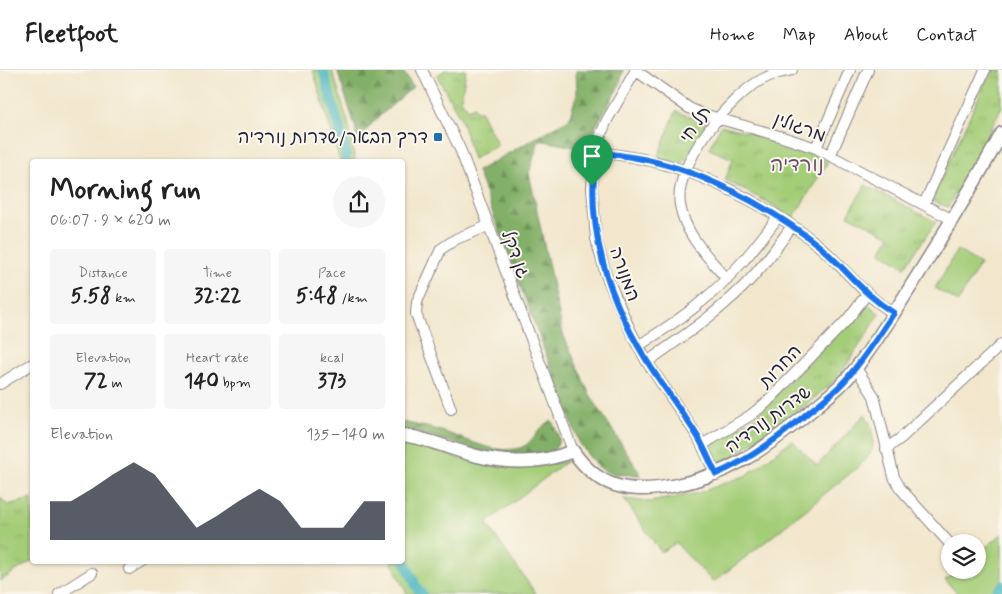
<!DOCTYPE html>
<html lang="en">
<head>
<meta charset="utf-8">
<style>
	body { margin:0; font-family:Mynerve,"Playpen Sans Hebrew",sans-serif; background:#f6f6f6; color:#222; height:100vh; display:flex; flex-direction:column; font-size:19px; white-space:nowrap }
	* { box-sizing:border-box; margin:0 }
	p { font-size:16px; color:#767676 }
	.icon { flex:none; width:28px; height:28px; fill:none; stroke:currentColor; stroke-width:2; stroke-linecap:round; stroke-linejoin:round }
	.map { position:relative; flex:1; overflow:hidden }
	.side { position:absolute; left:30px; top:89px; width:375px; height:405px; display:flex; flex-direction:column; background:#fff; border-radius:5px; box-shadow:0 1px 4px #0004 }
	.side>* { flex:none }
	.buttons { position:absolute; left:941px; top:464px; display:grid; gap:10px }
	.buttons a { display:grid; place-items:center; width:45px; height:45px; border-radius:50%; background:#fff; box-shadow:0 1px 4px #0004; font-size:25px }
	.pin { position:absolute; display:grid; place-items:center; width:42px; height:42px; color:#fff; margin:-51px -21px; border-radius:50% 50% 50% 0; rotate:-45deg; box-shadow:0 0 5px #0007 }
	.pin .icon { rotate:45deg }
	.round { display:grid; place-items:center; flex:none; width:52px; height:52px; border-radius:26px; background:#f6f6f6 }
	.summary { display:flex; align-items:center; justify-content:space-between; height:85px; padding:0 20px }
	h1 { font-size:28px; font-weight:700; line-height:38px }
	.metrics { display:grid; grid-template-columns:repeat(3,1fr); gap:8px; height:85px; padding:5px 20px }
	.metrics div { display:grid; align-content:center; border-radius:5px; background:#f6f6f6; text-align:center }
	.metrics b { font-size:21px; font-weight:700 }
	.metrics small { font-size:14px; font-weight:400 }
	.metrics p { font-size:14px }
	.chart { height:140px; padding:10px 20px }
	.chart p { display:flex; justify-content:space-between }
	.chart svg { width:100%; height:90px; margin-top:5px; fill:#111827; opacity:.7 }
	header { display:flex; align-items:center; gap:30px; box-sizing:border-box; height:70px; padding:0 25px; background:#fff; border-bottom:1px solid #e0e0e0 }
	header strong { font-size:24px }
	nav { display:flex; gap:28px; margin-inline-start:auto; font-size:18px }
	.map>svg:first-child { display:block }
</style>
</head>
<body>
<header>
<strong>Fleetfoot</strong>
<nav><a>Home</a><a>Map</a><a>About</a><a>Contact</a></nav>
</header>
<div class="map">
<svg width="1002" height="524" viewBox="0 0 1002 524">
	<defs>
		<pattern id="forest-firs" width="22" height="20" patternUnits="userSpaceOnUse" patternTransform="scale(1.25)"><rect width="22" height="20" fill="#83b068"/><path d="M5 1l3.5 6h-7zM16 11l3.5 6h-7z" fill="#6b8f57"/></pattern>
		<pattern id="park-tufts" width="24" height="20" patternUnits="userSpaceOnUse" patternTransform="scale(1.25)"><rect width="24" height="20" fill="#a4cd78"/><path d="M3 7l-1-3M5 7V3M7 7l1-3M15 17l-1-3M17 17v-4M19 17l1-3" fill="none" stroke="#8db069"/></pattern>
	</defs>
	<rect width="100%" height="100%" fill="#fbf7ec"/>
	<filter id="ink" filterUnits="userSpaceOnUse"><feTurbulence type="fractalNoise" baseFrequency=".02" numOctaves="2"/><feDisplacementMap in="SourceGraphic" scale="10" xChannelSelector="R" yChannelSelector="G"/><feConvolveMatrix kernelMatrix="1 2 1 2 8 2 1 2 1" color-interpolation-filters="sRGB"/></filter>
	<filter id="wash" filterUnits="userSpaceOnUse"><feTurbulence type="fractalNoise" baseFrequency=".0096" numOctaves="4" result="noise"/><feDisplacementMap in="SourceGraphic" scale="20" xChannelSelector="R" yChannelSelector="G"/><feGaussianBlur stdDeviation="1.12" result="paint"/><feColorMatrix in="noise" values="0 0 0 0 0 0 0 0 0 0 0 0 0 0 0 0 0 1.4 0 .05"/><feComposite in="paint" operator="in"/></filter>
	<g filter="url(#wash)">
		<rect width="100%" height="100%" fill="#f2e7cd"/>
		<!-- green -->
		<path fill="#a4cd78" stroke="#63785a" d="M313,0H332L348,52L355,91H340Z
			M957,180L980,194L958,232L935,218Z
			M865,344C871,354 877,372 870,384C864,394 843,409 833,417C794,450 754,481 713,512L676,473L661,482L624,429L650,432L698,423L747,405L792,370L817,396Z
			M403,372C429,377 452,388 478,393C507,400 538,396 567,391L486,453L536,524H407L391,491H402Z
			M1002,464V524H958L945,510L958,500H978V484Z"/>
		<!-- forest -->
		<path fill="url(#forest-firs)" stroke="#526952" d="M337,0H402L413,17L374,51L356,73V59Z
			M576,0H623L620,14L596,56L585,79L539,70L529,103L563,264L589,323L641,405C603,405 600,403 579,372L477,101L569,49L577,24Z
			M552,351L559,368L557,376L549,385C536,385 522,388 509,387C473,382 439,365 403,361V352C415,355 428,357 441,361C465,368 494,385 520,378C535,373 537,356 552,351Z"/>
		<!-- park -->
		<path fill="url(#park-tufts)" stroke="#63785a" d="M445,0H466L461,29L468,39L474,36L477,42L480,40L498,75L473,89L461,49L437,6Z
			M991,0H1002V37L948,137L931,131Z
			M676,41L706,53V57L686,89C679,98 667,89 658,86Z
			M721,55C757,65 795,73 828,92L793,148L769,133L725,110L733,89L709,79Z
			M865,115L936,152L905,197L881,182L890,166L848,145Z
			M865,232L880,244L846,296L830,315L793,345L723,393L717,390L711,374L756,347Z
			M0,427L7,435L32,429V491L0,511Z"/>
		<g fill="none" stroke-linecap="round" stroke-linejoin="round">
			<!-- canal -->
			<path stroke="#42b2bb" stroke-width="10" d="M323,0L345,78L346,91
				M402,485L417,518L422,524
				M995,524L1002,516"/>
		</g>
	</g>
	<g filter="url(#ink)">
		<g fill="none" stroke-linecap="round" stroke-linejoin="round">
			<!-- minor casing -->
			<g stroke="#8a8484" stroke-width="12">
				<path id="minor" d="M422,0L460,79L573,381
					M635,0L689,38L703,44L779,66L816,78L953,150
					M636,0L607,50L597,74L592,117L596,169L606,205L630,260L647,292L698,367L716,405
					M816,78L850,0
					M596,82C609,84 623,85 637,88C696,98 772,137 818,175C846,198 861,224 894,243
					M830,86L868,0
					M924,134L985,0
					M727,209C708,187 685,165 680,135C673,96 729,26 763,9C771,4 782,2 792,0
					M638,276C660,262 681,249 701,232C731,208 755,178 778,147
					M647,292C681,268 715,245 744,216C762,198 777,177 792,156
					M856,298L874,326L894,407L900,418L950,474
					M0,314L32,294
					M451,339L416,244L417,232L441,179L456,169L488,156
					M702,375L751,345L766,333L847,250L867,224
					M886,379L901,368L1002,274
					M129,499L142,491
					M59,524L92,503"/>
			</g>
			<!-- tertiary casing -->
			<g stroke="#8a8484" stroke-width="15">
				<path id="tertiary" d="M402,365C428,368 452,380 477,386C509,394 542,394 573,381C598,418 629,424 672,416C729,405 763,380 807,344C822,331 839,319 852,303C874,276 893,245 911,216C943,165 974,115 1002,63"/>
			</g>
			<!-- minor -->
			<use href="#minor" stroke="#fff" stroke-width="10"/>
			<!-- tertiary -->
			<use href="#tertiary" stroke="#fff" stroke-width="12"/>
		</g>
	</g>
	<g fill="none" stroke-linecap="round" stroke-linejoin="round" filter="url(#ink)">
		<!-- route casing -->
		<g stroke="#fff" stroke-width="10">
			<path id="route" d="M596,82C609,84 623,85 637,88C696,98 771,137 818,175C846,198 861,223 894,243C880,263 868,283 852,302C841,317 825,329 810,341C781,366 751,389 716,404C710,392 705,379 698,367C682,341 663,317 647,291C607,227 585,158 596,82Z"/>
		</g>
		<!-- route -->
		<use href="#route" stroke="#1a73e8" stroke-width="6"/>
	</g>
	<!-- markers -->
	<rect fill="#1f6fb2" stroke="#fbf7ec" stroke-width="2" x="433" y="62" width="10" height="10" rx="2.5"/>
	<g text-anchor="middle" stroke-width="4" stroke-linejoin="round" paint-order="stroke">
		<!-- street labels -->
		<g font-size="18" fill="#22223b" stroke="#fbf7ec">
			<text transform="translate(695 54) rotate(-56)" y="6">תל חי</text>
			<text transform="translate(800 57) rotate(20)" y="6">מרגולין</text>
			<text transform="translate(516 184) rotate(69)" y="6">גן דקל</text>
			<text transform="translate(625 204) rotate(70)" y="6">המנורה</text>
			<text transform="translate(780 296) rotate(-46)" y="6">החרות</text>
			<text transform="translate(768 349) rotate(-36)" y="6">שדרות נורדיה</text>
		</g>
		<!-- poi labels -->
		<g font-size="18" fill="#22223b" stroke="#fbf7ec" text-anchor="end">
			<text x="428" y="73">דרך הבאר/שדרות נורדיה</text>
		</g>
		<!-- quarter labels -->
		<g font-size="20" fill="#684f6e" stroke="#fbf7ec">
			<text x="797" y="101">נורדיה</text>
		</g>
	</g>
</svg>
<div class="buttons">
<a><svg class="icon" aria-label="layers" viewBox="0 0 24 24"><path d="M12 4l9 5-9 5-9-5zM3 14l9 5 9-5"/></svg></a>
</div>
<div class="pin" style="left:592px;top:116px;background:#1e9e55"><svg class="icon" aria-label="arrive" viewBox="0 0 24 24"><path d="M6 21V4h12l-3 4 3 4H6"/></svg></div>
<section class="side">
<div class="summary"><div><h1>Morning run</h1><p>06:07 · 9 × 620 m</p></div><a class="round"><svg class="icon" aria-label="share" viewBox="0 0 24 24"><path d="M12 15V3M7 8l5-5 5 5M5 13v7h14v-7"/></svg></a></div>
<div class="metrics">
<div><p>Distance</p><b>5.58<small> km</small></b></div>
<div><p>Time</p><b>32:22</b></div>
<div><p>Pace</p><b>5:48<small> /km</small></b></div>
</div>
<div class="metrics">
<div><p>Elevation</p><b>72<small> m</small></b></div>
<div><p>Heart rate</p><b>140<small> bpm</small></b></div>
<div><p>kcal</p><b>373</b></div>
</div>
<div class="chart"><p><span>Elevation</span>135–140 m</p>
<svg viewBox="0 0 160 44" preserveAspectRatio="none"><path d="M0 44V25L10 25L20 19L30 12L40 6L50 12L60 25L70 38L80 32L90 25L100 19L110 25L120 38L130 38L140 38L150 25L160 25V44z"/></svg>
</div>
</section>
</div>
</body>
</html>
